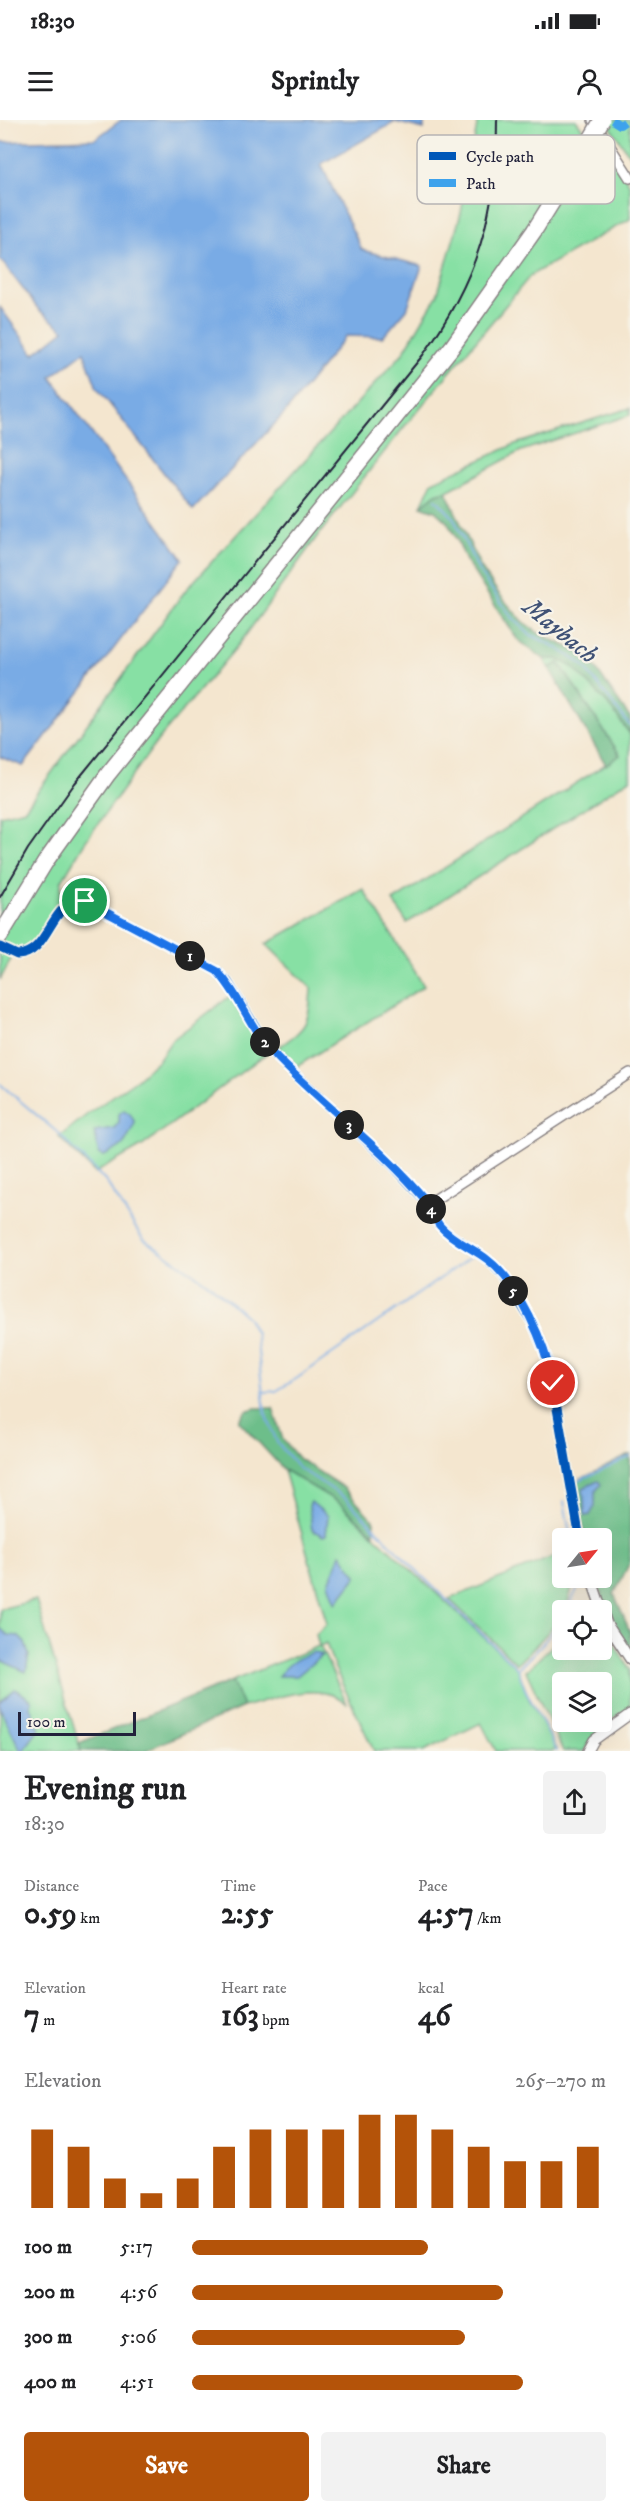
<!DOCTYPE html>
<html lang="en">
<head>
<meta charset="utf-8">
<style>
	body { margin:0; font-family:"IM FELL DW Pica",serif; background:#f2f2f2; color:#202124; height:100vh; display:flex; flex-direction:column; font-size:22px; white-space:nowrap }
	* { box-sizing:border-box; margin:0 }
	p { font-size:20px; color:#757577 }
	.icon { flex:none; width:33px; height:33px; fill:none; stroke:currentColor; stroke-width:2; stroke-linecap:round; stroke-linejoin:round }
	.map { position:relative; height:1631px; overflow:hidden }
	.side { display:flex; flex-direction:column; background:#fff; flex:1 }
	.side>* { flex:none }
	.needle { width:39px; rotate:60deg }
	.buttons { position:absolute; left:552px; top:1408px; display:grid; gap:12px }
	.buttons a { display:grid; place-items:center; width:60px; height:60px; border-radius:6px; background:#fff; box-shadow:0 6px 24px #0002; font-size:30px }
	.scale { position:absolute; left:18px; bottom:15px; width:118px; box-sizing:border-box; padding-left:6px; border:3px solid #22223b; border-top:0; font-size:16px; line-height:21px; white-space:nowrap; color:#22223b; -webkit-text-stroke:4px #f7f3e8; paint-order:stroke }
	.pin { position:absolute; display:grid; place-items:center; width:51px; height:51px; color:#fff; margin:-26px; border:3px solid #fff; border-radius:50%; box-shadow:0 2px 6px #0007 }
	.km { position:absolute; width:30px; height:30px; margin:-15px; border-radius:50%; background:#222; color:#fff; font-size:16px; line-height:30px; text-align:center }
	.round { display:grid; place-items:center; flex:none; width:63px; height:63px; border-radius:6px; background:#f2f2f2 }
	.headline { display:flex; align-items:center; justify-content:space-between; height:102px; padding:0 24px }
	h1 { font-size:33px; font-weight:800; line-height:45px }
	.figures { display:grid; grid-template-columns:repeat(3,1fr); gap:9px; height:102px; padding:6px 24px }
	.figures div { display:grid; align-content:center }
	.figures b { font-size:30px; font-weight:800 }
	.figures small { font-size:16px; font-weight:400 }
	.figures p { font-size:16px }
	.chart { height:168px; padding:12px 24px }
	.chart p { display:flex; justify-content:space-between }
	.chart svg { width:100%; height:108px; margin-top:6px; stroke:#b45309; stroke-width:6 }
	.action { display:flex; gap:12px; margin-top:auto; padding:12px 24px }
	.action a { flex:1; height:69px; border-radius:6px; background:#b45309; color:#fff; font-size:24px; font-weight:800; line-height:69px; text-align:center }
	.action a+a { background:#f2f2f2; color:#202124 }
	ul { padding:0 24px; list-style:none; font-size:20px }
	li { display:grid; grid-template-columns:96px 72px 1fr; align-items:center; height:45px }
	li i { height:15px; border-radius:8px; background:#b45309 }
	.status { display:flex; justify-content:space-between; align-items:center; height:42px; padding:0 30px; background:#fff; direction:ltr }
	.status svg { height:16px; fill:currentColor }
	header { display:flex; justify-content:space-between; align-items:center; height:78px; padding:0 24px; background:#fff; font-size:27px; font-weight:800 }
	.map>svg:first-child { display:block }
</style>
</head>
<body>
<div class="status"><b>18:30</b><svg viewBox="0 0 49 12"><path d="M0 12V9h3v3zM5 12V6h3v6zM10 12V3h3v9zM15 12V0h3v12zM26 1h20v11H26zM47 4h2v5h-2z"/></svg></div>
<header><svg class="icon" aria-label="menu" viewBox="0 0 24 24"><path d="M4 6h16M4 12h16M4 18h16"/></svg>Sprintly<svg class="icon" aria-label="person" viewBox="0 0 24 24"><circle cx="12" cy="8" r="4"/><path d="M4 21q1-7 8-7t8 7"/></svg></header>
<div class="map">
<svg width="630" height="1631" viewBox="0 0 630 1631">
	<rect width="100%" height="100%" fill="#f7f3e8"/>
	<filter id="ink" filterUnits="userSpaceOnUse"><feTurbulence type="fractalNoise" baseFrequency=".0167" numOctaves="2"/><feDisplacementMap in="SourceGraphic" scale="12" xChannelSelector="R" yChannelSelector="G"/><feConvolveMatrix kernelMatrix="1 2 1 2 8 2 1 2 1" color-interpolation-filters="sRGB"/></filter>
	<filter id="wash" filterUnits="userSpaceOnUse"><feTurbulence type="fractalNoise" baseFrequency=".008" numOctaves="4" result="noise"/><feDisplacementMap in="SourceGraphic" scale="24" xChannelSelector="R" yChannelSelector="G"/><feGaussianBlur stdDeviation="1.35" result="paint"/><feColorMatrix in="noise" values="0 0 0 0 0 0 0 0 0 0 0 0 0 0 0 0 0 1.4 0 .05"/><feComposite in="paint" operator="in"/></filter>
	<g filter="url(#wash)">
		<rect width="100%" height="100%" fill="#f4e6cf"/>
		<!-- green -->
		<path fill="#87e0a4" stroke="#548170" stroke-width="1.5" fill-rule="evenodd" d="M478,0H576L596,26L602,20L627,60L630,66V99L531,155L404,307L316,418L240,523L158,620L130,659L85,722L61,762V783L36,821L20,830L11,839L0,860V695L25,689L185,471L403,233L437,176L461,93Z
			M606,0H630V36Z
			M630,288V295L521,331L447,371L436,374L421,386L432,362L515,324Z
			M544,539H557L573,546L608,584L630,614V659L407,803L393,781L620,635L559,543L549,548Z
			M363,769L424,866L293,949L275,930C306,907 309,908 311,868L266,824Z
			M230,876L267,933L142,1026L95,1053L59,1017L89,993L137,959L159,939L172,920Z
			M284,1350L338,1382L518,1549L529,1579L557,1629L553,1631H496L481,1603L424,1631H374L333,1544L326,1523L320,1526L347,1584C320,1559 274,1579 243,1587L232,1561L319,1526L316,1514L327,1504Z
			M562,1433V1458H572C574,1492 539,1522 517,1544L449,1479Z
			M36,1480L81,1631H0V1489Z
			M602,1503L630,1550V1588C612,1599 594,1611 584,1631H563L526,1551L562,1516V1530H602ZM562,1563H602V1602H562Z"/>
		<!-- forest -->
		<path fill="#6dbe8a" stroke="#487062" stroke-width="1.5" d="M446,371L481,448L499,474L522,501L540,514L581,533L592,543L630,598V614L608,584L573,547L557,539H544L517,519L466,441L457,419L447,402L435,391L421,386L436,374Z
			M559,543L620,635L606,645L549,548Z
			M255,1288H273L283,1320L299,1339L344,1368L374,1401V1414L338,1382L284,1350L239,1301L246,1291Z
			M630,1335V1442L614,1474L630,1512V1535L614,1510L595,1458H602V1419H585L575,1362Z
			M232,1561L243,1587L144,1631H81L79,1623Z"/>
		<!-- water -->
		<path fill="#79abe5" stroke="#4e6690" stroke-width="1.5" d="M121,0H424V9L395,2L321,44L362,130L422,146L407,189L383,217L346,216L285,293L193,390L97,268L84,232L51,257L183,439L23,646L0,637V187L34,234L64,210L39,190L0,139V22L95,19Z
			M124,990L130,994L135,1003C124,1024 127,1025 104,1036L99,1034L94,1011L114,1008L119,1002V994Z
			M598,1361L601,1364L595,1372V1386L590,1395L585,1396L583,1368Z
			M311,1382L328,1396L326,1415L323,1416L312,1410L309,1386Z
			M341,1434L357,1456L336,1483L329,1463Z
			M0,1508L8,1515L18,1516L25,1523L29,1535L26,1552L0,1540Z
			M314,1532L322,1535L297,1556H278C289,1543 298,1537 314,1532Z
			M15,1569L32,1580L30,1587L33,1591V1598L40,1608L23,1631L20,1629L0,1588V1582Z"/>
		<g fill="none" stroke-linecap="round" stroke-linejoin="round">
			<!-- stream -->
			<path stroke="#79abe5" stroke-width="2" d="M436,379L453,397L480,453L511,496L529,514L556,527L583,545L630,606
				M0,964L58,1013L93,1048L107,1063L143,1119L212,1166L248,1198L256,1214L265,1292L277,1322L299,1348L344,1377L424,1458L518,1549
				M264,1272L276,1271L296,1259L471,1137
				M574,1363L630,1337
				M564,1382L571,1419
				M566,1491L577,1470L576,1458
				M557,1631L525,1569L518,1549L544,1522L562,1499"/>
		</g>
	</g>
	<g filter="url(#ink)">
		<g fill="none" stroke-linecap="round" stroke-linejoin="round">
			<!-- minor casing -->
			<g stroke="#8b8485" stroke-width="12">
				<path id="minor" d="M593,0L630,58
					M0,827L17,835C51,834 49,778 85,781L217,851L228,862L271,932L394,1047L428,1084L438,1104L449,1114L488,1140L504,1157L533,1204L549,1243L580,1419
					M428,1084L630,953
					M591,1458L607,1504L630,1539
					M588,1631L594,1620L630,1594"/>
			</g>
			<!-- primary casing -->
			<g stroke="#8b8485" stroke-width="18">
				<path id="primary" d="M0,816L46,741L108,654L452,227L534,111L582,34"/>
			</g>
			<!-- minor -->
			<use href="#minor" stroke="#fff" stroke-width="9"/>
			<!-- primary -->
			<use href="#primary" stroke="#fff" stroke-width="15"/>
			<!-- rail -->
			<path stroke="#22223b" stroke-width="2" d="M0,777L28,729L75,663L423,235C478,158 497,93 497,0"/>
			<!-- primary-bridge casing -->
			<g stroke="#8b8485" stroke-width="18" stroke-linecap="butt">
				<path id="primary-bridge" d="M582,34L602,0"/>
			</g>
			<!-- primary-bridge -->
			<use href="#primary-bridge" stroke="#fff" stroke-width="15"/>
			<!-- quiet -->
			<path stroke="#3ea2ec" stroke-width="8" stroke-dasharray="15 8" stroke-linecap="butt" d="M612,0L620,5L627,0"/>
			<!-- cycleway casing -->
			<g stroke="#f7f3e8" stroke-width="13">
				<path id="cycleway" d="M0,827L17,835C51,834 49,778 85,781L217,851L228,862L271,932L394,1047L428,1084L438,1104L449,1114L488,1140L504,1157L533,1204L549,1243L580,1419"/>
			</g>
			<!-- cycleway -->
			<use href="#cycleway" stroke="#0057b8" stroke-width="9"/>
		</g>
	</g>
	<g fill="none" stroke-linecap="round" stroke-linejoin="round" filter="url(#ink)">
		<!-- route casing -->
		<g stroke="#fff" stroke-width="12">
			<path id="route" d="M85,781L217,851C240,875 250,909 273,933C322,985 382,1027 427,1082C432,1089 434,1099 440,1106C453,1121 473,1128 488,1140C520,1165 545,1224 553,1263"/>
		</g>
		<!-- route -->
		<use href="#route" stroke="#1a73e8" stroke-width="8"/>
	</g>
	<g text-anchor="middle" stroke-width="4.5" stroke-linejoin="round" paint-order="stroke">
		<!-- water labels -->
		<g font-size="26" font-style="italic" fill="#405276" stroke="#f7f3e8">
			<text transform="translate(561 510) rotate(39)" y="9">Maybach</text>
		</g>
	</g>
	<!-- legend -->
	<rect x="417" y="15" width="198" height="69" rx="9" fill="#f7f3e8" stroke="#b7b4b4" stroke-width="1.5"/>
	<rect x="429" y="32" width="27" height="8" fill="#0057b8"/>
	<rect x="429" y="59" width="27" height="8" fill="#3ea2ec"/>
	<g font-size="16" fill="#22223b">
		<text x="466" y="42">Cycle path</text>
		<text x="466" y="69">Path</text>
	</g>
</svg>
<div class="buttons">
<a><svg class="needle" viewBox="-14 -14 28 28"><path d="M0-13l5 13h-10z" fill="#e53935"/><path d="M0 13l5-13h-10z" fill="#757577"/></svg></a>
<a><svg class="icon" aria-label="locate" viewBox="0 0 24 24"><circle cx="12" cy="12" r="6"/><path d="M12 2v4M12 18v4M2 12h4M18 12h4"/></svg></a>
<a><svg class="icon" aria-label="layers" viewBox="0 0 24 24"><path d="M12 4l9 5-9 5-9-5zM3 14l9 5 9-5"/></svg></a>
</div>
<div class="scale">100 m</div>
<div class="pin" style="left:85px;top:781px;background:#1e9e55"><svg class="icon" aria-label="arrive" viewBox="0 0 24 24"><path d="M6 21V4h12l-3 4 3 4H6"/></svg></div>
<div class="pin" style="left:553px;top:1263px;background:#d93025"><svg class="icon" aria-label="check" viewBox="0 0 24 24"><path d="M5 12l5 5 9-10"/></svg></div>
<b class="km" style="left:190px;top:836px">1</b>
<b class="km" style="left:265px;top:922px">2</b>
<b class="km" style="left:349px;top:1005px">3</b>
<b class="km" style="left:431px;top:1089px">4</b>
<b class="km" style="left:513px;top:1171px">5</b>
</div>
<section class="side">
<div class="headline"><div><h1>Evening run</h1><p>18:30</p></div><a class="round"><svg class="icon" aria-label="share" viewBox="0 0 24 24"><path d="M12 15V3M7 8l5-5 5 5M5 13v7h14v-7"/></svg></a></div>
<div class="figures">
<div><p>Distance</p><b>0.59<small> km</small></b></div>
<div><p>Time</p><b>2:55</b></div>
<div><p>Pace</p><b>4:57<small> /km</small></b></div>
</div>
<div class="figures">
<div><p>Elevation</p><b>7<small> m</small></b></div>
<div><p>Heart rate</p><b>163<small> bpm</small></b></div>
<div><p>kcal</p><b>46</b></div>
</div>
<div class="chart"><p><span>Elevation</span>265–270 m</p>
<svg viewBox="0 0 160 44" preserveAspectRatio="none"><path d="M5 44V12M15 44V19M25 44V32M35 44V38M45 44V32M55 44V19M65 44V12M75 44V12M85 44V12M95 44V6M105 44V6M115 44V12M125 44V19M135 44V25M145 44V25M155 44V19"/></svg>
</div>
<ul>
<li><b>100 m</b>5:17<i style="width:57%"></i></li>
<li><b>200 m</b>4:56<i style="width:75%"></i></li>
<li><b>300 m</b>5:06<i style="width:66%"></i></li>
<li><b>400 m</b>4:51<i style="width:80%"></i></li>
</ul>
<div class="action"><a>Save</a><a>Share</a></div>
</section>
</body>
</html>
